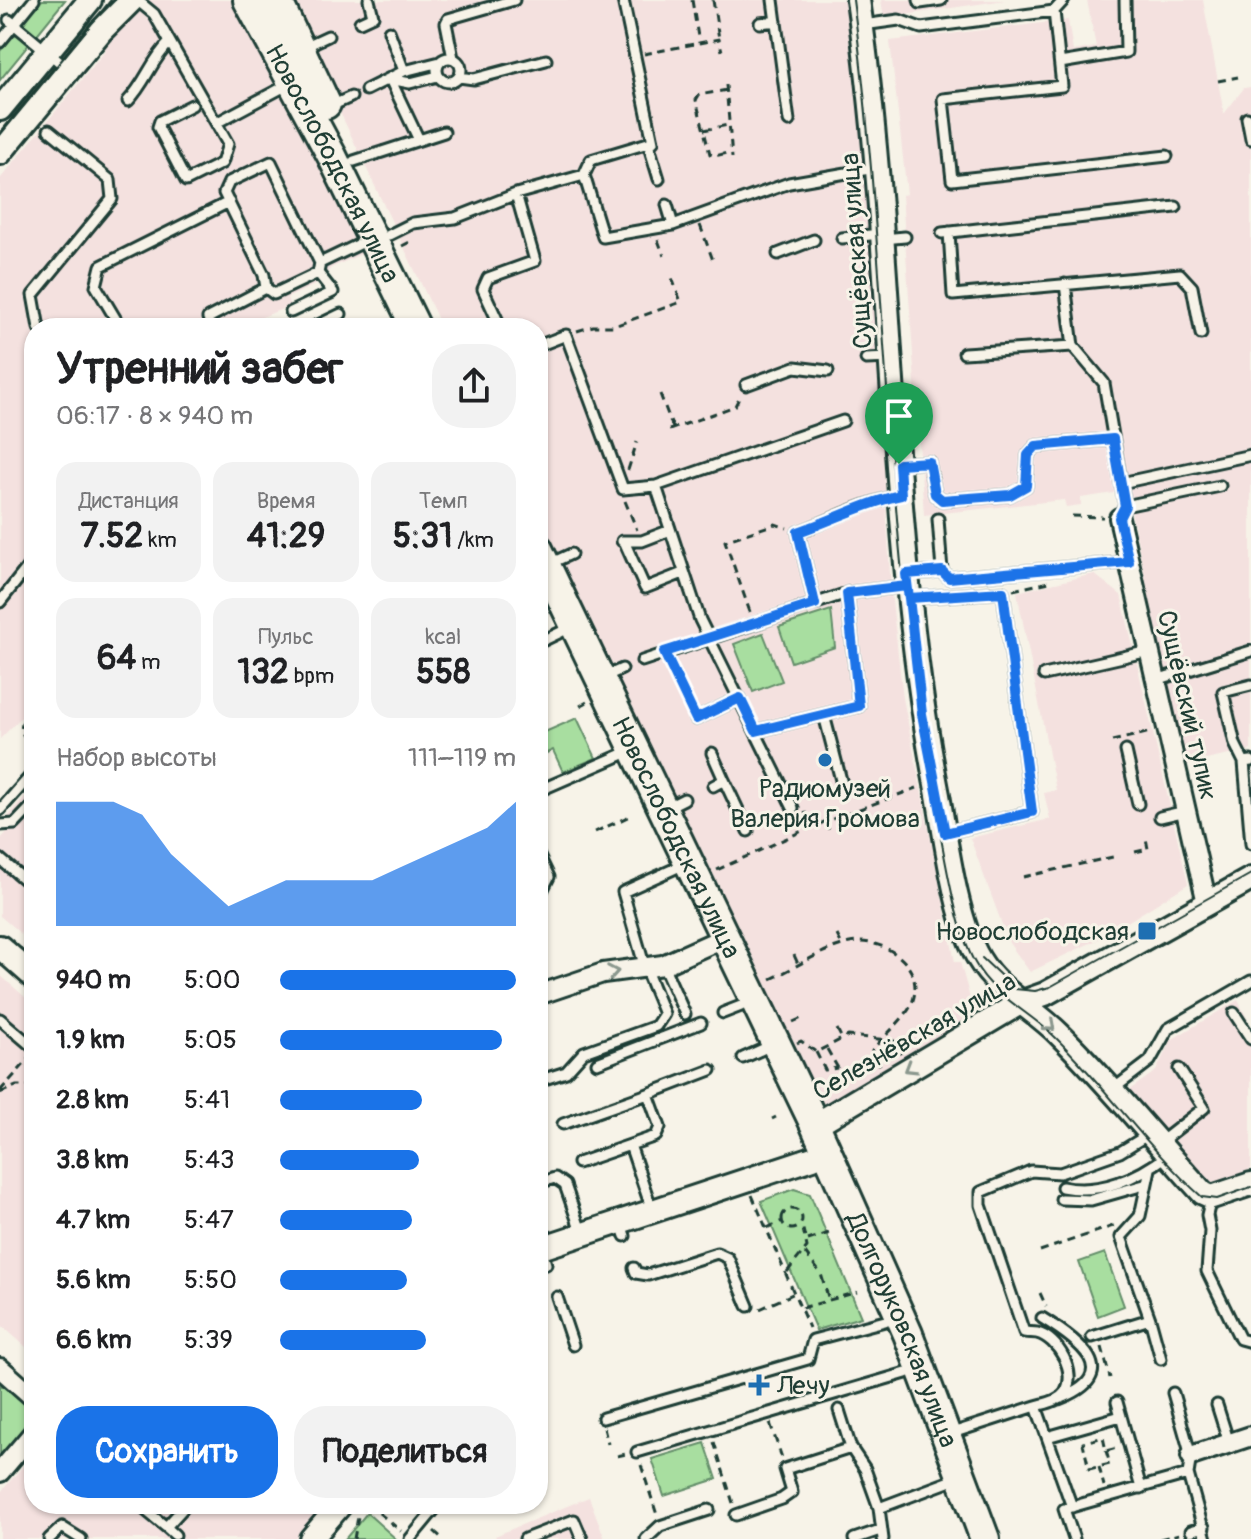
<!DOCTYPE html>
<html lang="ru">
<head>
<meta charset="utf-8">
<style>
	body { margin:0; font-family:Pangolin,sans-serif; background:#f2f2f2; color:#202124; height:100vh; display:flex; flex-direction:column; font-size:30px; white-space:nowrap }
	* { box-sizing:border-box; margin:0 }
	p { font-size:26px; color:#757577 }
	.icon { flex:none; width:44px; height:44px; fill:none; stroke:currentColor; stroke-width:2; stroke-linecap:round; stroke-linejoin:round }
	.map { position:relative; flex:1; overflow:hidden }
	.side { position:absolute; left:24px; top:318px; width:524px; height:1196px; display:flex; flex-direction:column; background:#fff; border-radius:32px; box-shadow:0 2px 6px #0004 }
	.side>* { flex:none }
	.pin { position:absolute; display:grid; place-items:center; width:68px; height:68px; color:#fff; margin:-82px -34px; border-radius:50% 50% 50% 0; rotate:-45deg; box-shadow:0 0 8px #0007 }
	.pin .icon { rotate:45deg }
	.round { display:grid; place-items:center; flex:none; width:84px; height:84px; border-radius:32px; background:#f2f2f2 }
	.headline { display:flex; align-items:center; justify-content:space-between; height:136px; padding:0 32px }
	h1 { font-size:44px; font-weight:800; line-height:60px }
	.figures { display:grid; grid-template-columns:repeat(3,1fr); gap:12px; height:136px; padding:8px 32px }
	.figures div { display:grid; align-content:center; border-radius:20px; background:#f2f2f2; text-align:center }
	.figures b { font-size:34px; font-weight:800 }
	.figures small { font-size:22px; font-weight:400 }
	.figures p { font-size:22px }
	.chart { height:224px; padding:16px 32px }
	.chart p { display:flex; justify-content:space-between }
	.chart svg { width:100%; height:144px; margin-top:8px; fill:#1a73e8; opacity:.7 }
	.action { display:flex; gap:16px; margin-top:auto; padding:16px 32px }
	.action a { flex:1; height:92px; border-radius:32px; background:#1a73e8; color:#fff; font-size:32px; font-weight:800; line-height:92px; text-align:center }
	.action a+a { background:#f2f2f2; color:#202124 }
	ul { padding:0 32px; list-style:none; font-size:26px }
	li { display:grid; grid-template-columns:128px 96px 1fr; align-items:center; height:60px }
	li i { height:20px; border-radius:10px; background:#1a73e8 }
	.map>svg:first-child { display:block }
</style>
</head>
<body>
<div class="map">
<svg width="1251" height="1539" viewBox="0 0 1251 1539">
	<rect width="100%" height="100%" fill="#f7f3e8"/>
	<filter id="ink" filterUnits="userSpaceOnUse"><feTurbulence type="fractalNoise" baseFrequency=".0125" numOctaves="2"/><feDisplacementMap in="SourceGraphic" scale="16" xChannelSelector="R" yChannelSelector="G"/><feConvolveMatrix kernelMatrix="1 2 1 2 8 2 1 2 1" color-interpolation-filters="sRGB"/></filter>
	<g filter="url(#ink)">
		<!-- built -->
		<path fill="#f4e1df" d="M144,0H240L370,250L331,268L317,284L287,298L290,306L242,325L243,328H34V704L0,739V179L106,50L99,43Z
			M287,0H846L867,169L891,592L903,698L955,962H960L972,1005L969,1023L849,1096L821,1108L538,531V328H442Z
			M881,0H1005L884,18Z
			M1087,0H1203L1224,114L1244,88L1251,87V750L1184,765L1127,491L1081,498V505L1066,507L1064,500L924,515L902,195L907,194L890,41L1068,20L1073,51L1096,47Z
			M1094,574L1121,595L1188,884L1105,936L1030,972L1009,943L970,838L1050,819L1044,793L1056,790L1017,592Z
			M34,786V945L0,916V840L7,832L8,817Z
			M0,975L34,1005V1354L0,1324Z
			M1238,1000L1251,1027V1169L1216,1183L1206,1179L1128,1091L1156,1071L1171,1040Z
			M34,1453V1504H325L294,1539H0V1493Z
			M589,1497L605,1539H497L495,1536Z"/>
		<!-- green -->
		<path fill="#a8dea0" stroke="#648e6a" stroke-width="2" d="M42,0H65L35,37L21,25Z
			M17,31L31,42L0,80V51Z
			M831,610L835,647L791,662L779,627Z
			M763,633L782,681L753,692L734,644Z
			M577,718L596,758L563,772L553,750L538,757V735Z
			M794,1189L810,1194L861,1317L816,1330L761,1201Z
			M1105,1253L1124,1306L1098,1316L1079,1262Z
			M0,1385L14,1391L34,1409L32,1424L0,1459Z
			M705,1443L717,1479L664,1496L652,1459Z
			M367,1513L396,1539H345Z"/>
		<g fill="none" stroke-linecap="round" stroke-linejoin="round">
			<!-- service casing -->
			<g stroke="#1f3d34" stroke-width="15">
				<path id="service" d="M137,0L154,14L216,123L291,83
					M623,0L653,142L648,143L659,179
					M773,0L789,121
					M919,0L920,3L941,0
					M1054,11L1062,86L943,99L952,180L1167,156
					M9,20L69,70
					M360,22L373,16L369,0
					M760,23L776,21
					M863,25L899,20L921,28L1054,11L1064,0
					M0,42L34,0
					M302,48L328,36
					M437 70a12 12 0 1 1 24 0a12 12 0 1 1-24 0Z
					M453,58L446,23L448,19L514,0
					M1060,63L1126,52L1125,0
					M404,71L440,62
					M459,77L474,79L546,60
					M390,79L419,140
					M390,79L410,83L438,76
					M366,90L404,71L389,31
					M128,101C145,84 151,61 169,43
					M192,105L160,121L158,127L186,181L222,163L228,144L216,123
					M331,106L351,97
					M1247,118L1251,139
					M354,161L444,132
					M584,175L591,160L648,143
					M667,205L673,225
					M949,232L953,295L1180,274L1192,287L1201,334
					M942,233L1176,207
					M389,235L413,223L455,218L516,194L584,175L603,237L673,225L789,183L875,168
					M842,238L880,234
					M883,239L905,237
					M778,254L814,240
					M1065,284L1073,346
					M266,288L264,275L224,193L229,182L271,162L320,263L368,240
					M291,312L333,292L318,273
					M39,328L33,295L112,199L110,180L49,130
					M121,328L96,286L101,266L229,202
					M212,328L208,318L266,288L274,294L318,273L320,263
					M312,328L341,314
					M501,328L483,289L488,278L535,261L516,194
					M538,346L566,335L623,489L656,486L843,421
					M964,353L1073,346L1104,383L1125,506
					M866,359L890,358
					M746,385L795,367L828,371
					M875,418L895,417
					M899,464L929,462L935,494L942,500L1010,495L1026,486L1028,455L1036,446L1113,439
					M1121,483L1251,455
					M656,486L700,620L793,808
					M1122,511L1125,506L1220,486
					M938,519L942,571
					M622,541H642L668,531
					M624,541L645,588L683,573
					M549,564L571,554
					M906,574L942,571L949,578L1129,562
					M909,598L1003,592L1032,812L945,833
					M0,602L34,559
					M815,604L798,532C832,520 862,503 898,496
					M538,643L561,632
					M642,661L847,593L907,586
					M1044,675L1149,651
					M604,677L622,669
					M1156,680L1251,651
					M824,715L842,784
					M696,719L740,698
					M756,731L859,706L847,593
					M1126,751L1138,804
					M712,753L724,780
					M1251,761L1244,762L1251,844
					M1244,762L1235,744L1223,692L1251,685
					M713,786L724,780L748,831
					M538,791L621,755
					M668,807L684,799
					M0,810L34,772
					M1160,817L1186,811
					M0,825L15,824L34,804
					M538,854L549,877L538,899
					M0,859L34,888
					M663,965L685,1014
					M723,1013L741,1006
					M1234,1013L1251,1039
					M0,1019L34,1048
					M743,1058L763,1049
					M597,1063L701,1023
					M538,1081L566,1072L584,1052L656,1026L664,1014L645,968L623,892L676,868
					M1112,1090L1150,1061L1168,1029L1251,981
					M563,1124L648,1094
					M1158,1144L1204,1108L1179,1069
					M578,1163L630,1145
					M538,1183L555,1178L565,1185L582,1234
					M1062,1187C1100,1195 1138,1178 1168,1155
					M1211,1198L1207,1215L1210,1231L1207,1271L1240,1339L1251,1342
					M1061,1199L1091,1200L1144,1185
					M652,1210L630,1145L656,1136L660,1127L648,1094L711,1070
					M620,1221L625,1236
					M541,1248L546,1264
					M634,1268L636,1273L648,1275L717,1253L728,1258L748,1306
					M557,1297L573,1345
					M1042,1318C1078,1340 1126,1374 1059,1399
					M1150,1319L1161,1359
					M1092,1337L1150,1319L1121,1237L1140,1216L1150,1169
					M1117,1402L1141,1488
					M1217,1405L1229,1443
					M1036,1406C1046,1403 1058,1402 1065,1392C1078,1373 1058,1338 1037,1333C1033,1332 1029,1333 1024,1332L981,1205V1192L1031,1171L1060,1173L1120,1152L1149,1134
					M839,1410L851,1448L865,1469L879,1508L883,1539
					M603,1418L808,1359L813,1340L885,1321
					M949,1434L1036,1406L1072,1507
					M1047,1437L1121,1416
					M637,1452L906,1373
					M1188,1474L1206,1539
					M138,1504L166,1527
					M879,1508L948,1482
					M736,1515L782,1499L792,1492L785,1469L851,1448
					M1191,1531L1204,1527
					M175,1535L166,1527L187,1504
					M49,1539L62,1527L81,1539
					M410,1539L439,1504
					M525,1539L574,1520L582,1539
					M646,1539L660,1526L709,1510
					M854,1539L880,1530
					M1074,1539L1064,1509L1188,1474L1191,1456L1173,1393"/>
			</g>
			<!-- minor casing -->
			<g stroke="#1f3d34" stroke-width="24">
				<path id="minor" d="M1119,518L1207,903
					M538,995L603,973L663,965L712,943
					M0,1368L34,1398
					M1191,1456L1251,1436
					M0,1472L34,1432"/>
			</g>
			<!-- tertiary casing -->
			<g stroke="#1f3d34" stroke-width="28">
				<path id="tertiary" d="M858,0C896,264 887,533 938,795C946,840 956,921 979,959C998,991 1033,1008 1059,1034C1110,1084 1155,1141 1203,1193L1212,1197L1251,1184
					M0,109L90,0
					M0,153L101,31L132,0
					M0,947L34,977
					M815,1125L1020,1003L1045,994L1251,879
					M538,1249L813,1158
					M311,1539L341,1504"/>
			</g>
			<!-- primary casing -->
			<g stroke="#1f3d34" stroke-width="34">
				<g id="primary">
					<path id="s1" d="M248,0L332,156L416,328"/>
					<path d="M277,0L326,104"/>
					<path id="s2" d="M538,549L815,1125L908,1334L985,1539"/>
				</g>
			</g>
			<!-- path -->
			<path stroke="#1f3d34" stroke-width="3" stroke-dasharray="8 6" stroke-linecap="butt" d="M692,0L699,43
				M713,0L719,39
				M644,54L719,39L722,51
				M1218,81L1238,77
				M726,85L732,158
				M727,90L699,95L696,100L710,154L715,156L731,152
				M704,130L728,125
				M700,225L714,263
				M658,240L664,256
				M402,246L412,241
				M577,331L593,326H614L681,302L672,278
				M660,394L673,428
				M669,430L735,406L741,394
				M628,470L637,442
				M625,501L637,530
				M1072,516L1103,517
				M1013,590L1049,582
				M750,612L725,541L775,524L787,528
				M670,665L691,708
				M580,706L589,701
				M34,711L22,723L21,731L34,752
				M1112,741L1151,732
				M805,812L811,827
				M826,822L830,833
				M595,832L632,815
				M1135,852L1148,849L1146,838
				M717,870L811,827L917,788
				M1023,877L1117,856
				M837,935L842,945
				M794,955L799,966
				M771,979C795,968 824,948 850,943C883,936 927,966 912,1003C907,1017 883,1037 872,1050L880,1065
				M793,1022L802,1018
				M837,1029L842,1039
				M797,1043L801,1041L816,1052L848,1036L889,1040L894,1041L901,1054
				M827,1049L847,1084
				M816,1052L825,1070L837,1068
				M0,1091L30,1058
				M0,1093L16,1086H34
				M772,1119L776,1117
				M752,1195L809,1328
				M782 1219a10 10 0 1 1 20 0a10 10 0 1 1-20 0Z
				M767,1228L782,1221
				M808,1240L832,1232
				M1040,1251L1116,1225
				M805,1253L821,1274L829,1300
				M787,1272L807,1247L802,1225
				M1040,1293L1046,1306
				M802,1308L857,1292
				M760,1309L797,1292
				M1102,1347L1110,1378
				M770,1423L782,1458
				M604,1428L608,1444
				M714,1442L733,1503
				M1106,1451L1110,1464L1089,1469L1083,1443L1103,1437L1106,1451L1117,1448
				M617,1456L626,1454
				M641,1465L657,1515
				M1099,1467L1104,1486
				M368,1504L401,1531
				M434,1531L443,1539
				M354,1539L359,1511
				M1160,1539L1179,1534"/>
			<!-- service -->
			<use href="#service" stroke="#f7f3e8" stroke-width="9"/>
			<!-- minor -->
			<use href="#minor" stroke="#f7f3e8" stroke-width="18"/>
			<!-- tertiary -->
			<use href="#tertiary" stroke="#f7f3e8" stroke-width="22"/>
			<!-- primary -->
			<use href="#primary" stroke="#f7f3e8" stroke-width="28"/>
			<!-- tram -->
			<path stroke="#1f3d34" stroke-width="2" d="M853,0C889,267 883,540 935,805C943,846 955,929 975,963C993,996 1030,1012 1056,1038C1107,1088 1148,1149 1202,1197L1217,1199L1251,1187
				M0,135L111,0
				M982,958L1015,989L1035,991L1050,987L1251,874"/>
		</g>
		<!-- one-way arrows -->
		<defs><path id="oneway-chevron" d="M-2-3.5L2.5 0L-2 3.5" fill="none" stroke-width="1.6" stroke-linecap="round" stroke-linejoin="round" transform="scale(2)"/></defs>
		<g stroke="#8b988e">
			<use href="#oneway-chevron" transform="translate(613 972) rotate(-10)"/>
			<use href="#oneway-chevron" transform="translate(1050 1026) rotate(42)"/>
			<use href="#oneway-chevron" transform="translate(910 1068) rotate(149)"/>
		</g>
	</g>
	<g fill="none" stroke-linecap="round" stroke-linejoin="round" filter="url(#ink)">
		<!-- route casing -->
		<g stroke="#fff" stroke-width="16">
			<path id="route" d="M899,464L901,495C864,503 834,520 798,532L815,604L664,652L696,719L740,698L756,731L859,706L847,593L907,586L909,598L922,714L945,833L1032,812L1003,592L909,598L906,574L942,571L949,578L1129,562L1119,518L1125,506L1113,439L1036,446L1028,455L1026,486L1010,495L942,500L935,494L929,462L899,464"/>
		</g>
		<!-- route -->
		<use href="#route" stroke="#1a73e8" stroke-width="10"/>
	</g>
	<!-- markers -->
	<g fill="#1f6fb2" stroke="#f7f3e8" stroke-width="3">
		<circle cx="825" cy="760" r="8"/>
		<rect x="1137" y="921" width="20" height="20" rx="4"/>
		<path d="M755 1373h8v8h8v8h-8v8h-8v-8h-8v-8h8z"/>
	</g>
	<g text-anchor="middle" stroke-width="6" stroke-linejoin="round" paint-order="stroke">
		<!-- street labels -->
		<g font-size="26" fill="#1f3d34" stroke="#f7f3e8">
			<text dy="9" stroke="none"><textPath href="#s1" startOffset="184">Новослободская улица</textPath></text>
			<text transform="translate(856 251) rotate(-94)" y="9">Сущёвская улица</text>
			<text transform="translate(1188 705) rotate(77)" y="9">Сущёвский тупик</text>
			<text dy="9" stroke="none"><textPath href="#s2" startOffset="320">Новослободская улица</textPath></text>
			<text transform="translate(914 1036) rotate(-30)" y="9">Селезнёвская улица</text>
			<text dy="9" stroke="none"><textPath href="#s2" startOffset="862">Долгоруковская улица</textPath></text>
		</g>
		<!-- poi labels -->
		<g font-size="26" fill="#1f3d34" stroke="#f7f3e8">
			<text x="825" y="797">Радиомузей<tspan x="825" dy="30">Валерия Громова</tspan></text>
			<text x="1129" y="940" text-anchor="end">Новослободская</text>
			<text x="777" y="1394" text-anchor="start">Лечу</text>
		</g>
	</g>
</svg>
<div class="pin" style="left:899px;top:464px;background:#1e9e55"><svg class="icon" aria-label="arrive" viewBox="0 0 24 24"><path d="M6 21V4h12l-3 4 3 4H6"/></svg></div>
<section class="side">
<div class="headline"><div><h1>Утренний забег</h1><p>06:17 · 8 × 940 m</p></div><a class="round"><svg class="icon" aria-label="share" viewBox="0 0 24 24"><path d="M12 15V3M7 8l5-5 5 5M5 13v7h14v-7"/></svg></a></div>
<div class="figures">
<div><p>Дистанция</p><b>7.52<small> km</small></b></div>
<div><p>Время</p><b>41:29</b></div>
<div><p>Темп</p><b>5:31<small> /km</small></b></div>
</div>
<div class="figures">
<div><b>64<small> m</small></b></div>
<div><p>Пульс</p><b>132<small> bpm</small></b></div>
<div><p>kcal</p><b>558</b></div>
</div>
<div class="chart"><p><span>Набор высоты</span>111–119 m</p>
<svg viewBox="0 0 160 44" preserveAspectRatio="none"><path d="M0 44V6L10 6L20 6L30 10L40 22L50 30L60 38L70 34L80 30L90 30L100 30L110 30L120 26L130 22L140 18L150 14L160 6V44z"/></svg>
</div>
<ul>
<li><b>940 m</b>5:00<i style="width:100%"></i></li>
<li><b>1.9 km</b>5:05<i style="width:94%"></i></li>
<li><b>2.8 km</b>5:41<i style="width:60%"></i></li>
<li><b>3.8 km</b>5:43<i style="width:59%"></i></li>
<li><b>4.7 km</b>5:47<i style="width:56%"></i></li>
<li><b>5.6 km</b>5:50<i style="width:54%"></i></li>
<li><b>6.6 km</b>5:39<i style="width:62%"></i></li>
</ul>
<div class="action"><a>Сохранить</a><a>Поделиться</a></div>
</section>
</div>
</body>
</html>
